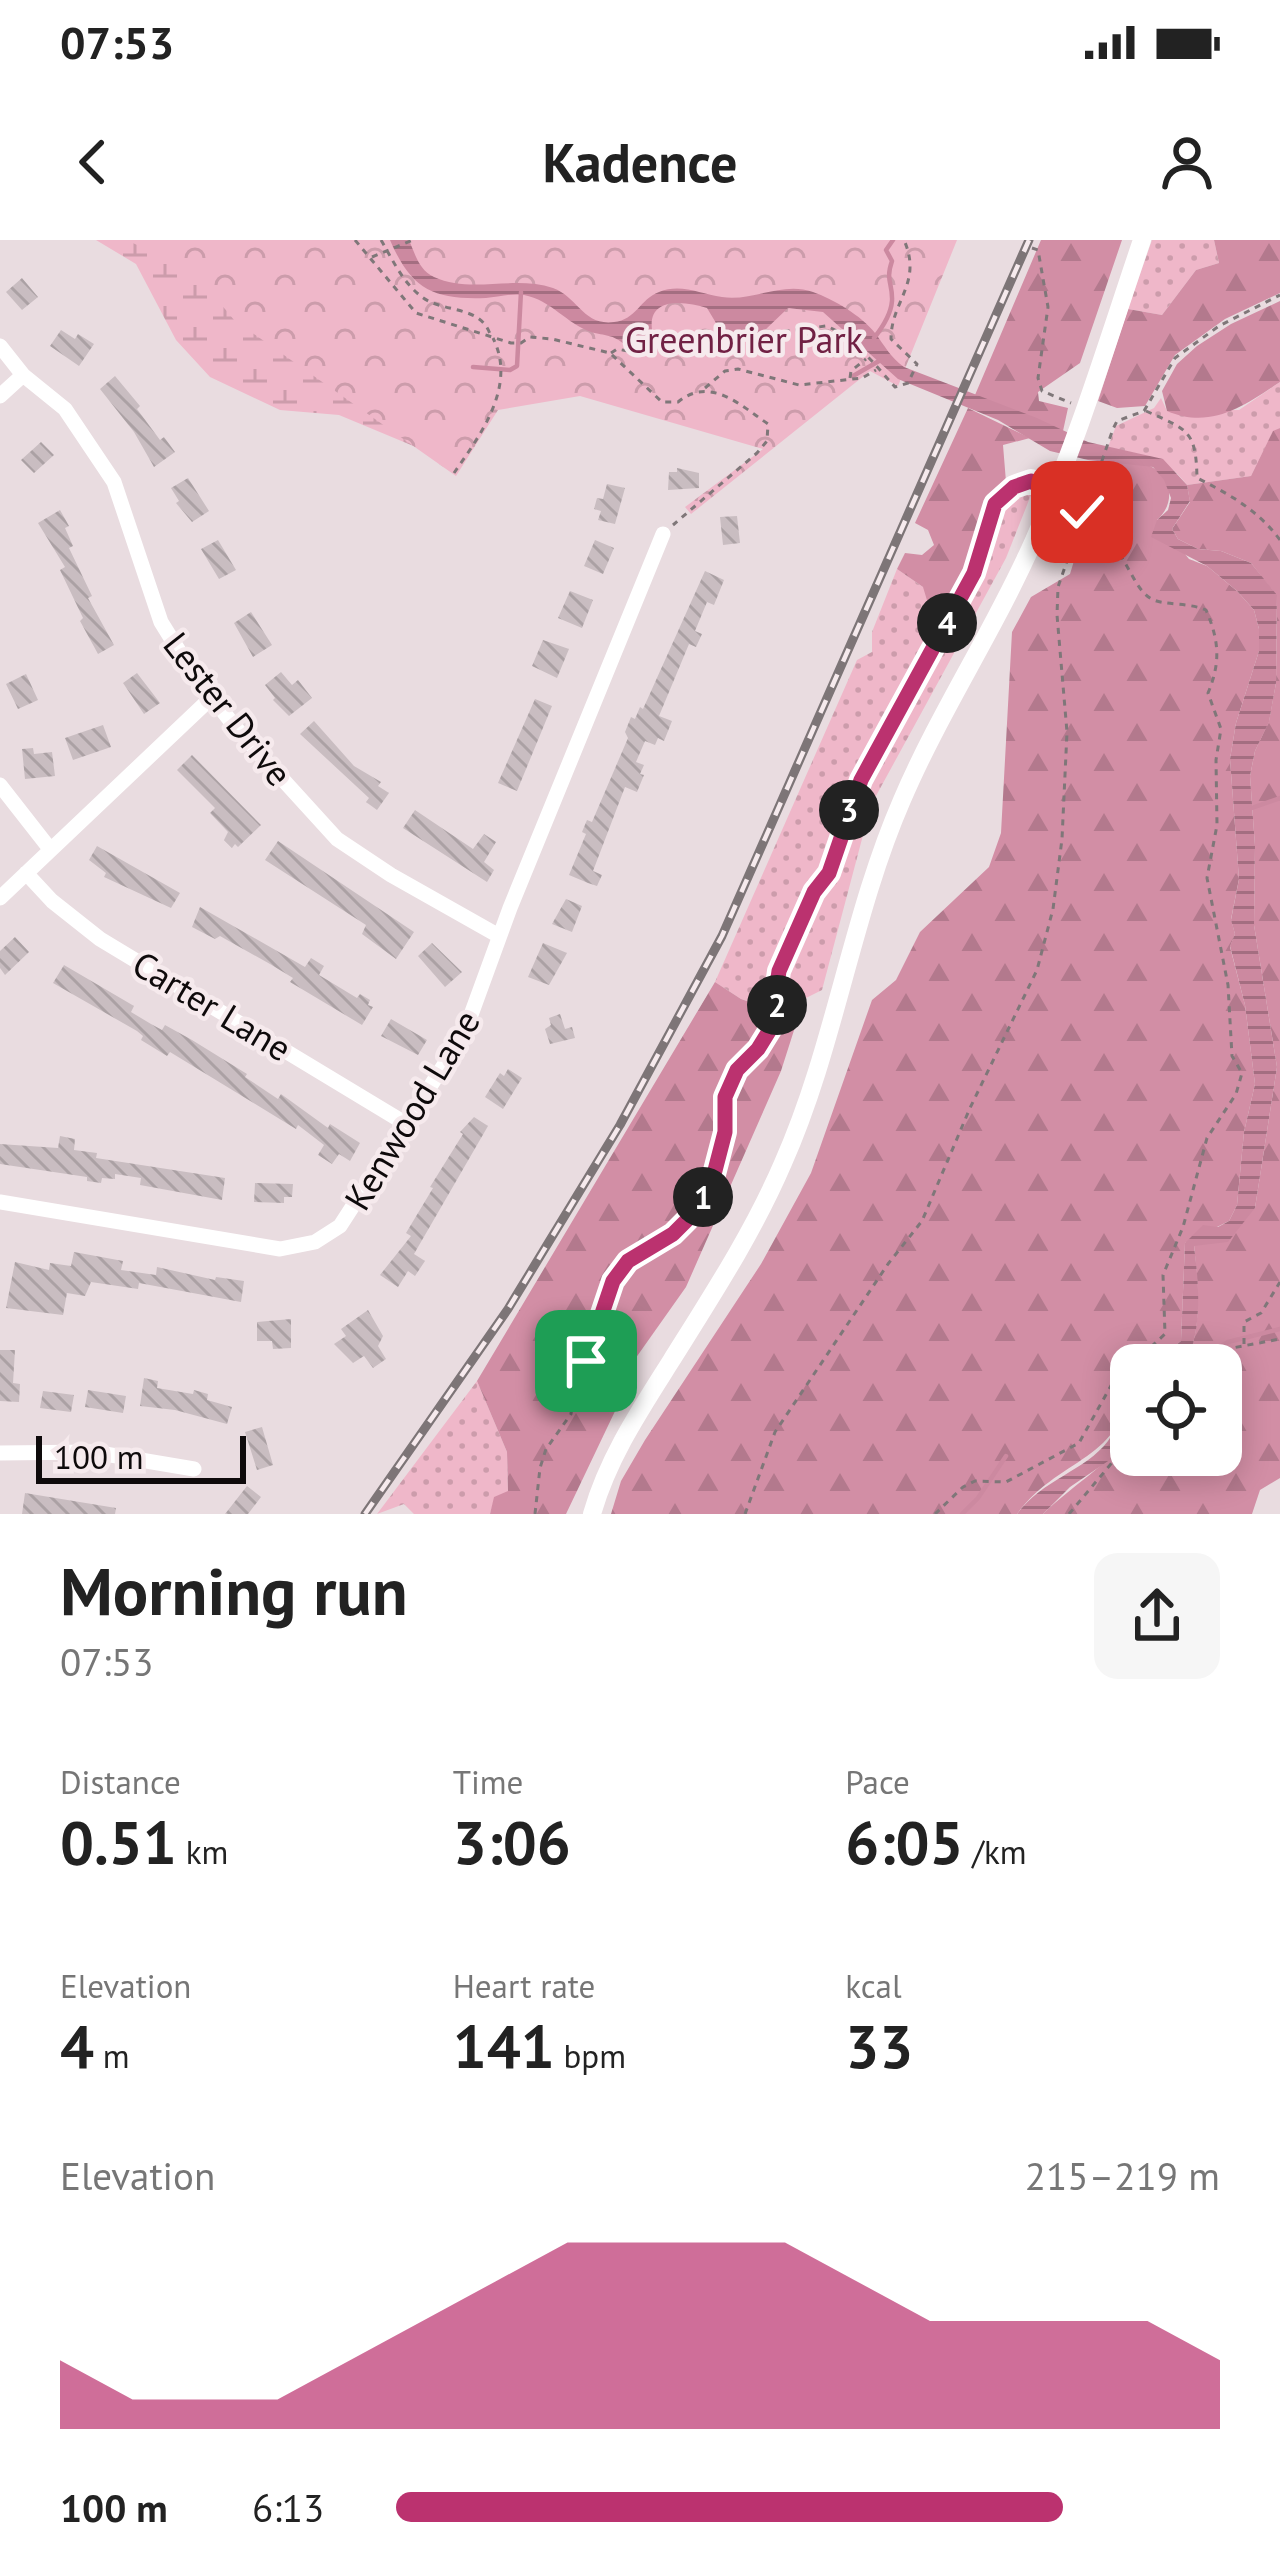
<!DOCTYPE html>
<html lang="en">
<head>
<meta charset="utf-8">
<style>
	body { margin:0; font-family:"PT Sans",sans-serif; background:#f6f6f6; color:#222; height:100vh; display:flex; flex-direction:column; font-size:45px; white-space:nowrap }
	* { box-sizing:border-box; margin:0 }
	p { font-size:39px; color:#767676 }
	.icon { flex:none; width:66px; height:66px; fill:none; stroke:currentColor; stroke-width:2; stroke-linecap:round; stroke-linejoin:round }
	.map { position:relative; height:1274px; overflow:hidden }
	.panel { display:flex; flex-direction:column; background:#fff; flex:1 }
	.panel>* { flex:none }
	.buttons { position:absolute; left:1110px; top:1104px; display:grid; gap:24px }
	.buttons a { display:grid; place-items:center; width:132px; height:132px; border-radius:24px; background:#fff; box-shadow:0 6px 30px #0003; font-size:60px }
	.scale { position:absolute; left:36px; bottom:30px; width:210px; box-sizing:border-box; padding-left:12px; border:6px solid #0e0a0b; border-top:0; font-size:33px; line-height:42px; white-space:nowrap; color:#0e0a0b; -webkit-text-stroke:9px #f6eaed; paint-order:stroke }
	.pin { position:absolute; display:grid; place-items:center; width:102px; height:102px; color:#fff; margin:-51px; border-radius:24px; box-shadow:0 6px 18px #0006 }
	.km { position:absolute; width:60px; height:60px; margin:-30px; border-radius:50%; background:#222; color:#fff; font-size:33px; line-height:60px; text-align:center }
	.round { display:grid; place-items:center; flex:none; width:126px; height:126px; border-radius:24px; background:#f6f6f6 }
	.head { display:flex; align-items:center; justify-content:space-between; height:204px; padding:0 60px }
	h1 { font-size:66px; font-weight:800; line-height:90px }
	.figures { display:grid; grid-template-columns:repeat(3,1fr); gap:18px; height:204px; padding:12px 60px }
	.figures div { display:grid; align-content:center }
	.figures b { font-size:60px; font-weight:800 }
	.figures small { font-size:33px; font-weight:400 }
	.figures p { font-size:33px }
	.chart { height:336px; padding:24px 60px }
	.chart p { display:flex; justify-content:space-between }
	.chart svg { width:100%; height:216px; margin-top:12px; fill:#bb326f; opacity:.7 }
	ul { padding:0 60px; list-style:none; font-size:39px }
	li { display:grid; grid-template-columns:192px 144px 1fr; align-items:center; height:90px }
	li i { height:30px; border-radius:15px; background:#bb326f }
	.status { display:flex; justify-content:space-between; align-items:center; height:84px; padding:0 60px; background:#fff; direction:ltr }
	.status svg { height:33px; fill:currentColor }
	header { display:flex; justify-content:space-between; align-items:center; height:156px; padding:0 60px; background:#fff; font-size:54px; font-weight:800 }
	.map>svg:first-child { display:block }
</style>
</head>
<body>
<div class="status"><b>07:53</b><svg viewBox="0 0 49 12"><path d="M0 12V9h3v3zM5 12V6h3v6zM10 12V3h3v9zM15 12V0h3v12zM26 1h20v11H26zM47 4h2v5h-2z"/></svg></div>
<header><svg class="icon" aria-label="back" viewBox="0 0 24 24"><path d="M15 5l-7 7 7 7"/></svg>Kadence<svg class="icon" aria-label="person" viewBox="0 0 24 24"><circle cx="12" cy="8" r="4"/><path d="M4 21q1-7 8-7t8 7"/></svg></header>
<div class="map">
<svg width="1280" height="1274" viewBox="0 0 1280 1274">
	<defs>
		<pattern id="grass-dots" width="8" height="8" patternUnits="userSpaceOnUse" patternTransform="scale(3)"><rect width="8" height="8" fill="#efb7c9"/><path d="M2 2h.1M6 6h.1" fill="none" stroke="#cc9cab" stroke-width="1.8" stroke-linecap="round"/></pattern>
		<pattern id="forest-firs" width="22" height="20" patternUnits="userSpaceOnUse" patternTransform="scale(3)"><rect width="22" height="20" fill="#d28ea5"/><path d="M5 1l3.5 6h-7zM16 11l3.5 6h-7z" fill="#b3798d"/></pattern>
		<pattern id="wetland-marsh" width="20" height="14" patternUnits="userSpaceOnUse" patternTransform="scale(3)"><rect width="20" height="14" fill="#efb7c9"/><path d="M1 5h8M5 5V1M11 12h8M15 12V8" fill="none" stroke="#cc9cab"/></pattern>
		<pattern id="park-crowns" width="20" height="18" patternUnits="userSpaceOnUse" patternTransform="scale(3)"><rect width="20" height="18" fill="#efb7c9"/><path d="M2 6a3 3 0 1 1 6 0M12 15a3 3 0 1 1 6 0" fill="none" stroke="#cc9cab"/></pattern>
		<pattern id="water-rules" width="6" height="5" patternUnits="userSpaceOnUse" patternTransform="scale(3)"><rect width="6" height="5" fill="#cc89a0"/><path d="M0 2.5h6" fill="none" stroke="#a46e81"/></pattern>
		<pattern id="building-back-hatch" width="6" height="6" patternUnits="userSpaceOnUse" patternTransform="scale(3)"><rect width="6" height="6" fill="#c9bdc1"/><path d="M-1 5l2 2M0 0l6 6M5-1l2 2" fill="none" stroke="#aba1a4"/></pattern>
	</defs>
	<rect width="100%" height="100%" fill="#e9dce0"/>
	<!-- grass -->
	<path fill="url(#grass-dots)" d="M1152,0H1214L1219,23L1196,30L1162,75L1128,69Z
		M1280,142V188L1273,192L1251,236L1187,245C1163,214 1143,216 1108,207L1116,186L1154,168L1161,158L1167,171L1239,170Z
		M1007,254L1031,255L1006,318L871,565L822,750L804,759L785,756L765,767L741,759L715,742L857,420L872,412V392L897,329L923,347L959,358L964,330L990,312Z
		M477,1141L507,1212L508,1252L495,1257L490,1274H414L404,1264L377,1274Z"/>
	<!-- forest -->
	<path fill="url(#forest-firs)" d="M1041,0H1122L1080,123L1038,152L1039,161L1068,168L1063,191L975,155Z
		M1214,0H1280V53L1225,79L1175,115L1145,166L1117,168L1098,161L1128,69L1162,75L1196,30L1219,23Z
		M1280,61V142C1244,166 1211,190 1167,171L1162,151L1177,124L1197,106L1231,84Z
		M968,168L1030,198L1003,205L1007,254L990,312L964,330L959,358L942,373L929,367L923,347L897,329L905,313L922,315L934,305L928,290L915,283Z
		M1280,188V1238L1260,1250L1252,1274H1043C1072,1246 1106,1226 1131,1195V1215H1221V1125H1185C1203,1088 1198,1045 1194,1005L1255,968L1277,827L1254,685L1255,606L1250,536L1255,511L1269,481L1276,443L1277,356L1251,323L1221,311L1198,309L1178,299L1172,289L1190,262L1187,245L1251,236L1273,191Z
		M1120,221C1129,222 1143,222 1152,227C1174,240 1174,265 1157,280L1189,319L1207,326L1237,351L1254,370L1259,389V411L1236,483L1230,519L1239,639L1231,679L1235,694L1230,707L1245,765L1255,844L1244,892L1237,965L1229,981L1185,1003L1181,1101L1151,1125H1131C1131,1223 1063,1212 1017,1274H611L621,1241L645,1200L761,1024L811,933L872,760L896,740L920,692L989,627L1001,593L1012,392L1031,357L1070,334L1104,222Z
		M715,742L741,759L764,767L785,755L804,759L781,831L686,1047L628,1129L617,1167L566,1274H490L494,1257L508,1251L507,1212L477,1141Z"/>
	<!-- wetland -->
	<path fill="url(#wetland-marsh)" d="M96,0H309L423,210L339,175L280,170L210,137L176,100L136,24Z"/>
	<!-- park -->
	<path fill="url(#park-crowns)" d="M126,0H957L898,146L870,131L691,274L685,267L763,209L580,156L498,170L456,236L234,80C209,46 164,16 126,0Z"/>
	<!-- water -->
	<path fill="url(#water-rules)" d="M390,0H409C415,14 419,30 434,37C471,54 514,35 553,48C578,57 583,86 614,82C636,80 640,59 659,52C681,43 700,54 722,57C752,62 782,41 813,52C833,59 862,76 875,93C885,106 890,117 904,127L1037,178L1088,202L1163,219L1187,245L1190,261L1172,289L1178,299L1198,309L1221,311L1251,323L1277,355L1276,443L1269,482L1255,511L1250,536L1255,606L1254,685L1277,827L1255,968L1228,1002L1194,1006C1199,1045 1203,1089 1185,1125H1151L1181,1101L1185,1003L1203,985L1218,987L1229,981L1237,965L1244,892L1255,844L1245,765L1230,706L1235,694L1231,680L1239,639L1230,519L1236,483L1259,411V389L1254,370L1237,351L1207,326L1151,297L1157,280L1168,270L1171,258L1164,240L1153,227L1088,220L1050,211L998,180L898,139L823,72L788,68L765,90L742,99L719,88L707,68C682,60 644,57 653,95L648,101L625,105C613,94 605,96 591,92C567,84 551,60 524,55C513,53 498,57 486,58C433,60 411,49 390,0Z
		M1131,1157V1195L1114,1217L1070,1247L1043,1274H1017C1043,1239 1085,1231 1108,1201C1117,1188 1124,1171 1131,1157Z"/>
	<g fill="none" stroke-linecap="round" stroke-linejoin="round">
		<!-- stream -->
		<path stroke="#cc89a0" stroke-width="4.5" d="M874,98C882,88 891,74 892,61C893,43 885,41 892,21L886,10L893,0
			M473,127L510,130L517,126L521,52
			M853,136L879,121
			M1246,570L1280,558
			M1188,1114L1212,1112L1228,1102L1280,1089
			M962,1274L978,1258L1006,1216"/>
	</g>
	<!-- building -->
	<path fill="url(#building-back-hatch)" d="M22,38L38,57L22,70L6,52Z
		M61,90L75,99L78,94L94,104L79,126L50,106Z
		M115,136L140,166L137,169L160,200L164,197L175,212L154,227L134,192L100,149Z
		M41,202L54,215L34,233L21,220Z
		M677,228L699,233V248L668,250L669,232H677Z
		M188,238L209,271L192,282L176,263L179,261L171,248Z
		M607,244L625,248L615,284L598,280L601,271L594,269L597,258L603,259Z
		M60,270L69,286L65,288L73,306L69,308L92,356L88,358L114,405L98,414L80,381L83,378L60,330L65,327L38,283Z
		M737,276L740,303L723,305L720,277Z
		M218,300L236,330L219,339L201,309Z
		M595,300L614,308L603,334L584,326Z
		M705,331L724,340L714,365L707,362L695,391L702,394L696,407L689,404L659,476L672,481L664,501L658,498L655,505L645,501L636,522L644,525L640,534L644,535L637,552L625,547L593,631L602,635L597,646L588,643L569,635L586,594L582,592L587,580L592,582L628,498L625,492L631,477L635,479L640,467L643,469Z
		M570,351L593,360L582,388L558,378Z
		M251,372L272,405L253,417L234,383Z
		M543,400L569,409L557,438L532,426Z
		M281,432L292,445L298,440L312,458L289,476L273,460L275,458L265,445Z
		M137,433L160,463L144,474L123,443Z
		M26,434L38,460L18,469L6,444Z
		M535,459L552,466L517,551L498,543Z
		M314,481L354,526L381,542L378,546L389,553L377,570L366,562L369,558L300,494Z
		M103,485L111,507L73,520L65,498Z
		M33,508L34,514L52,512L55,536L25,539L22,509Z
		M192,515L261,585L238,607L235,604L232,608L224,600L228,592L210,573L215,568L177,530Z
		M415,570L473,609L484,594L496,602L484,622L494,630L487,642L403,588Z
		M278,601L414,692L396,719L362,694L366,685L265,620Z
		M97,606L180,653L171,668L104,637L106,633L89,620Z
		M566,659L582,666L572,692L552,684Z
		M200,667L305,727L311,718L324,726L319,735L357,758L360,754L370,760L368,765L373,767L362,785L290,742L293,738L270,724L220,696L215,699L192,687Z
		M15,697L29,712L5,735L0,728V711Z
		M432,703L462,732L445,747L418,716Z
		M543,703L567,713L549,745L528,737Z
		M64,725L134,766L131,772L151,784L162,790L165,785L192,800L247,834L245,837L278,859L281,854L328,888L330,884L360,903L350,921L339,914L332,924L318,915L324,905L298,885L296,889L170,812L167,816L141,800L143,796L137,791L53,743Z
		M560,774L565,789L572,787L575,798L550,804L545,789L551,785L549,778Z
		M391,779L427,800L418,815L381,796Z
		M508,829L522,838L503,869L485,857L500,833L504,836Z
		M474,877L488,886L414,1014L425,1021L415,1036L408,1031L398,1047L380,1035L411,996L406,993L433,948L430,947L463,894L460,892Z
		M60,896L75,899L74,910L97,913L96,918L225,938L222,960L140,945L141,938L115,934V939L102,938L101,943L87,941V937L0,924V904L58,908Z
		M255,943L293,944L292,957H284V963L254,962Z
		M74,1012L123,1021L121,1030L156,1035L157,1027L215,1040L216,1037L244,1041L241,1062L139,1043L138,1049L91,1042L85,1056L67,1053L63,1075L6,1068L15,1022L49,1030L50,1023L71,1026Z
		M368,1070L383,1096L378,1106L386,1119L373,1128L364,1116L353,1123L334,1104L346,1096L341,1089Z
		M291,1079V1108L273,1109L272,1101H257V1082Z
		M0,1110H15L13,1143L20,1144L19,1162L0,1161Z
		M144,1138L158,1141L157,1148L193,1154L194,1150L208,1154L207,1160L232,1167L227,1184L175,1170L140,1166Z
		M88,1150L126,1156L123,1173L85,1167Z
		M43,1151L74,1155L71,1172L40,1168Z
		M262,1187L273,1225L257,1230L245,1192Z
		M247,1246L261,1257L248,1274H225Z
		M25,1253L116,1268L115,1274H22Z"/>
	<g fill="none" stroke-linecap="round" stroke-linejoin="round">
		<!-- path -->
		<path stroke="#7f7779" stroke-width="3" stroke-dasharray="6 6" stroke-linecap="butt" d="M355,0L416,73L511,103H521L530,97L552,99L610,113L662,162H678C710,136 739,164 768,184L767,201L757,213L673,285
			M381,0C393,20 402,42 422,57C443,73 480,65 490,94
			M1032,8L1038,10L1048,67L1038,138L1042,151L1071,163
			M372,17L413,0
			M611,113L617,109L639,113L689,95L715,96L739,103L765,94L826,86C853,96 876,126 895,147L908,143L917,124L891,99C891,61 923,43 904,0
			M850,138L851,131L866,119
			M705,148L725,131L738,129L799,145L862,138L876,130
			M1146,171C1188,190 1196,190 1197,238C1229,254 1258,270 1280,300
			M454,233C481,194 517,146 493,98
			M1244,1104V1082L1261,1073L1280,1042
			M1205,1125L1227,1109L1280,1099
			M535,1274L540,1228L546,1209L571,1174L574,1150L599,1091L613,1041L628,1021L673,994L693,974L712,942L723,911L725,857L737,830L758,809L771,788L778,761L779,731L814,652L829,633L861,540L974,333L995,264L1014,247L1031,241L1040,246
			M745,1274L775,1192L888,1024L922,981L970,868L1037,730L1053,669L1062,599L1067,492L1057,375L1058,347L1113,189L1117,181L1144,171L1175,118L1219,86L1280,55
			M935,1274L963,1247L975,1241L1006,1242L1079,1203L1113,1142L1165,1094L1163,1035L1183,987L1207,898L1236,854L1242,833L1232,816L1228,745L1207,638L1217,585L1216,520L1221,489L1208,453C1221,422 1219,400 1206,370C1188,362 1162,366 1150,358C1133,347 1127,317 1110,304C1097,294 1092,297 1081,282
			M1069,1274L1131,1200"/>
		<!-- minor -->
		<path stroke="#fff" stroke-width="15" d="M0,106L23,135L65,169L114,242L161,382L187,424L235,487L337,599L391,635L499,696
			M0,156L23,135
			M0,545L50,609
			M26,633L52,661L100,699L408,885
			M0,658L212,457
			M0,962L280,1009L315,1002L340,986L464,794L510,668L663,294
			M0,1213L93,1212L194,1229"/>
		<!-- major -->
		<path stroke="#fff" stroke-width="18" d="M592,1274C608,1218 640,1170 671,1121C711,1057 753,993 783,923C835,806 851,677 902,560C940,471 995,389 1034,300C1077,203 1108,100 1142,0"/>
		<!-- rail casing -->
		<g stroke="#7d7577" stroke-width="9">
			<path id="rail" d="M365,1274L508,1069L620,885L722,696L1029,0"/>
		</g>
		<!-- rail -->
		<use href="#rail" stroke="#f6eaed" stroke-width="4.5" stroke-dasharray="14" stroke-linecap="butt"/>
	</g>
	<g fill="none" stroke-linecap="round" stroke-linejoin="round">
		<!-- route casing -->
		<g stroke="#fff" stroke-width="24">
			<path id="route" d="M586,1121L613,1041L628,1021L673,994L693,974L712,942L725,892V857L737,830L758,809L771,788L779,731L814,652L829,633L861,540L974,333L995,264L1014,247L1031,241L1082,272"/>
		</g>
		<!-- route -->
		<use href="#route" stroke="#bb326f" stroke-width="15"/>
	</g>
	<g text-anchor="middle" stroke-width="9" stroke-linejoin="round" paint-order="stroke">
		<!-- park labels -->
		<g font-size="36" fill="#712144" stroke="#f6eaed">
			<text x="744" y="113">Greenbrier Park</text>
		</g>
		<!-- street labels -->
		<g font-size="36" fill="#0e0a0b" stroke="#f6eaed">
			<text transform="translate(228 469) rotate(52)" y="13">Lester Drive</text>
			<text transform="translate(212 766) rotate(31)" y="13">Carter Lane</text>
			<text transform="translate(412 870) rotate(-59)" y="13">Kenwood Lane</text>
		</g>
	</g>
</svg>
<div class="buttons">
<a><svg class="icon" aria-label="locate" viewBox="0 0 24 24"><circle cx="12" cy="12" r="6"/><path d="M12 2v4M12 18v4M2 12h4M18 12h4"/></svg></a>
</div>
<div class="scale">100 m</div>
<div class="pin" style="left:586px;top:1121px;background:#1e9e55"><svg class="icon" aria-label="arrive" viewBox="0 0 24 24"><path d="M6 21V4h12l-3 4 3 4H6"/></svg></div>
<div class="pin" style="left:1082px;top:272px;background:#d93025"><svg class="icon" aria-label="check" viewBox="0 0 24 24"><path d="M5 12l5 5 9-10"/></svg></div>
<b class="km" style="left:703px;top:957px">1</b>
<b class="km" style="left:777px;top:765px">2</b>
<b class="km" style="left:849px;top:570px">3</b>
<b class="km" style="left:947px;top:383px">4</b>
</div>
<section class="panel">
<div class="head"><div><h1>Morning run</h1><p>07:53</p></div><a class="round"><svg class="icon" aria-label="share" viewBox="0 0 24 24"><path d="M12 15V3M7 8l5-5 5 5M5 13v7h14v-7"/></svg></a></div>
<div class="figures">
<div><p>Distance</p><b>0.51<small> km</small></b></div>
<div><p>Time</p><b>3:06</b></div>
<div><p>Pace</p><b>6:05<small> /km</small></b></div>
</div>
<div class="figures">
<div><p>Elevation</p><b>4<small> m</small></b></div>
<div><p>Heart rate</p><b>141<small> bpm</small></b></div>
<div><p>kcal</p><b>33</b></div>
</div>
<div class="chart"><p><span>Elevation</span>215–219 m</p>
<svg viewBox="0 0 160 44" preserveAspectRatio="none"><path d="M0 44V30L10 38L20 38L30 38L40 30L50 22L60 14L70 6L80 6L90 6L100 6L110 14L120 22L130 22L140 22L150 22L160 30V44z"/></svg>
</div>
<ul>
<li><b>100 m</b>6:13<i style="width:81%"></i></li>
</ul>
</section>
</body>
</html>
